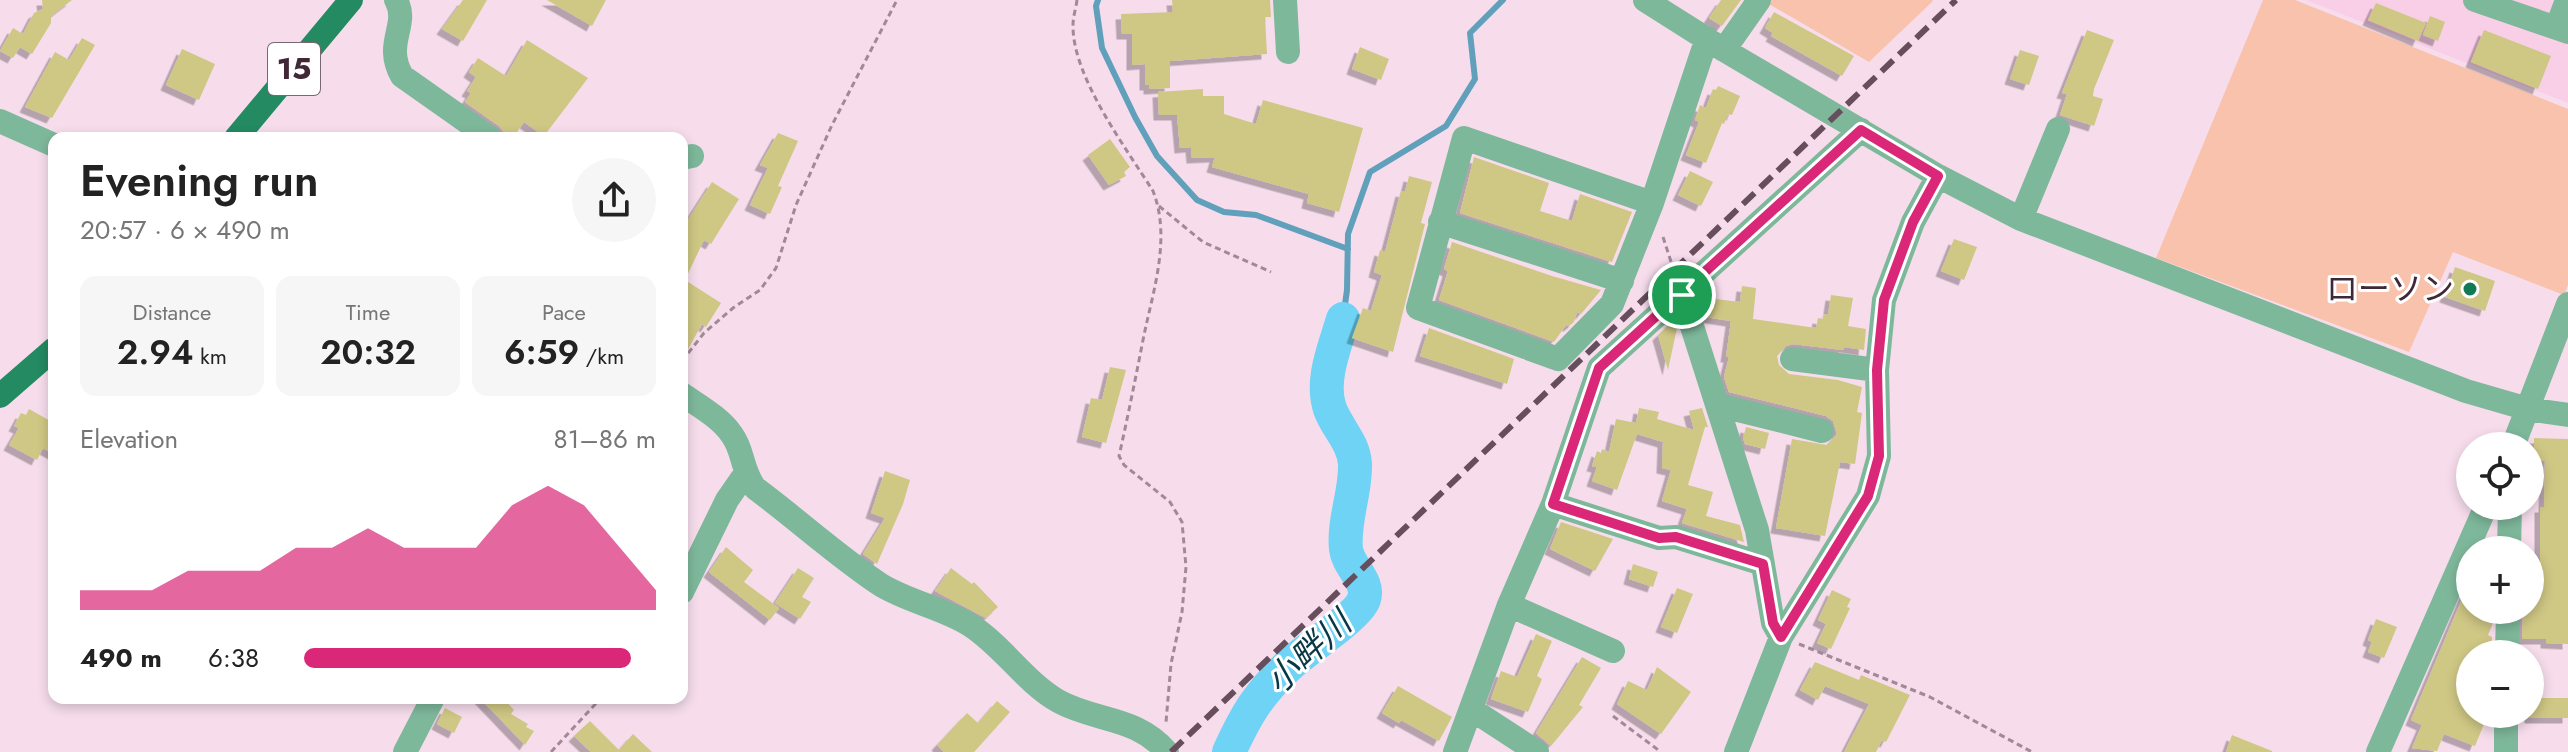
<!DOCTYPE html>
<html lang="en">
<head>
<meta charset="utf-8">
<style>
	body { margin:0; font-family:Jost,"Noto Sans JP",sans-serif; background:#f6f6f6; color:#222; height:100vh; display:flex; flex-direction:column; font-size:30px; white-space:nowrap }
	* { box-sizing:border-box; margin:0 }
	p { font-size:26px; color:#767676 }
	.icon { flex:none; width:44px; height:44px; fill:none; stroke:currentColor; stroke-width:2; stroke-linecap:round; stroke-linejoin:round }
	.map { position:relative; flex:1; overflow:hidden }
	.side { position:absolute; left:48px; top:132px; width:640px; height:572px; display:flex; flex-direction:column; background:#fff; border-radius:16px; box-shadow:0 4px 12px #0003 }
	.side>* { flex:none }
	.fabs { position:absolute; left:2456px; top:432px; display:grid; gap:16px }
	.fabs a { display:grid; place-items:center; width:88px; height:88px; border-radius:50%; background:#fff; box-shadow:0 4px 12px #0003; font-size:40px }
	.pin { position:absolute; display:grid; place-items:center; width:68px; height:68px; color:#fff; margin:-34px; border:4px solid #fff; border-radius:50%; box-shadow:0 2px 8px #0007 }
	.round { display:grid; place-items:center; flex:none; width:84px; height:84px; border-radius:42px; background:#f6f6f6 }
	.summary { display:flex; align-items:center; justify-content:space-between; height:136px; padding:0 32px }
	h1 { font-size:44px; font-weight:600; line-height:60px }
	.metrics { display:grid; grid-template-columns:repeat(3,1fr); gap:12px; height:136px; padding:8px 32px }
	.metrics div { display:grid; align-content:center; border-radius:16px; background:#f6f6f6; text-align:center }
	.metrics b { font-size:34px; font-weight:600 }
	.metrics small { font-size:22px; font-weight:400 }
	.metrics p { font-size:22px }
	.chart { height:224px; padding:16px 32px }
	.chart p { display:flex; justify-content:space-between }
	.chart svg { width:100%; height:144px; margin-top:8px; fill:#db2777; opacity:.7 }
	ul { padding:0 32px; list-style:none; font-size:26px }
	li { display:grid; grid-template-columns:128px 96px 1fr; align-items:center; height:60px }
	li i { height:20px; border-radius:10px; background:#db2777 }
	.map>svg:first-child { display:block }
</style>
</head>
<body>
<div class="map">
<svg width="2568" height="752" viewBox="0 0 2568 752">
	<defs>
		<filter id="shadow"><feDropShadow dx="-5.5" dy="5.5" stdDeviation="0" flood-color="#0004"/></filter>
	</defs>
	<rect width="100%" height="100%" fill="#f7ddec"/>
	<!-- built -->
	<path fill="#f9cee7" d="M2306,0H2568V103Z"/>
	<!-- green -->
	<path fill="#f9c2ac" d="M1770,0H1932L1933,1L1869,62L1767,3Z
		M2263,0H2295L2568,109V285L2564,295L2453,252L2409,352L2156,258Z"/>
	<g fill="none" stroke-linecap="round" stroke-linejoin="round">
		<!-- stream -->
		<path stroke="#60a0bb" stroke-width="6" d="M1098,0L1096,6L1102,48L1135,117L1157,156L1197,200L1224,212L1256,215L1348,249
			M1343,319L1347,290L1348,234L1370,172L1446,126L1475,79L1470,33L1503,0"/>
		<!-- river -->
		<path stroke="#6ed3f4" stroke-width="34" d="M1229,752C1246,715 1257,696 1287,667C1303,651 1359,616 1364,599C1370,581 1348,567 1346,549C1343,521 1356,492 1355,464C1354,443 1337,428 1330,409C1320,380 1335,347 1343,319"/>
	</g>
	<!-- building -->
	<path fill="#cfc784" filter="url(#shadow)" d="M42,0H72L51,16V23L32,54L20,47L13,58L0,51L13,28L23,34L34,13L43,9Z
		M463,0H487L463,41L442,29Z
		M547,0H606L592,26Z
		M1172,0H1270L1271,17H1265L1267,54L1170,61V88L1149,89V85H1145V64L1132,65V34H1122L1121,14L1173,12Z
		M1721,0H1741L1722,26L1709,18Z
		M2376,3L2426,23L2418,41L2368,20Z
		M1774,12L1854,56L1842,76L1771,36L1773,33L1765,28Z
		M2430,16L2445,22L2438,41L2423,35Z
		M2087,30L2114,40L2094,89L2093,96L2103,99L2094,126L2060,115L2067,94L2062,93Z
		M2484,30L2551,56L2538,89L2471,62Z
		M82,38L95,45L52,118L25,107L55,52L69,60Z
		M527,40L588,78L544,136L524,122L513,138H509L499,126L465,102L471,93L467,91L476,77L469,72L478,58L506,76Z
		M1360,47L1389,59L1381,80L1352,69Z
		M182,49L215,64L199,100L166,85Z
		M2020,50L2039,56L2029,85L2010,79Z
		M1718,86L1740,96L1732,115L1728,114L1724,124L1722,123L1706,163L1686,155L1699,122L1695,120L1700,105L1706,108L1713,89L1716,90Z
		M1203,89V96H1224V114L1256,124L1263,100L1363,128L1339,212L1307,203L1309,194L1212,167L1215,157L1192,158L1191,147L1180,148L1177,115H1159L1158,92Z
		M778,133L798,141L778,186L782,187L770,214L750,205L768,168L760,165Z
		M1110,139L1130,167L1124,172L1126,176L1109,185L1088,155Z
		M1474,157L1549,183L1540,211L1572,221L1580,194L1632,212L1612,262L1460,213Z
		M1690,171L1713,182L1701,206L1678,195Z
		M1409,176L1432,182L1421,223L1425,224L1393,352L1352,338L1363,308L1371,311L1382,275L1374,272L1380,250L1385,252L1401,191L1405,192Z
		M712,182L739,199L711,244L704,240L685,280L721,303L706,327L702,324L682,360V229Z
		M1954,239L1977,247L1964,280L1941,271Z
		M1452,242L1552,276L1601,290L1581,314L1577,312L1574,322L1569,326L1566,325L1554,342L1439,300L1448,271L1444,269Z
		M2455,267L2495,281L2485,311L2445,297Z
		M1742,286L1756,288L1753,319L1816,328L1818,318L1823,319L1824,314L1828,315L1831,295L1853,298L1848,326L1866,329L1864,350L1844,347L1843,350L1793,344L1786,346L1777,356L1779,365L1789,374L1838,380L1862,387L1857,412L1862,413L1855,464L1840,462L1825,536L1776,528L1792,439L1827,445L1837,434L1833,421L1826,416L1729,392L1724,377L1729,357H1726L1731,321L1705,317L1707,298L1740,302Z
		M1674,320L1677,328L1668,370L1658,335Z
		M1429,328L1514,359L1507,384L1420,356Z
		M1110,367L1126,370L1106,443L1082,437L1091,398L1102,400Z
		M1639,408L1659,412L1657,419L1694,430L1689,411L1702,408L1708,427H1705L1688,485L1713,492L1706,516L1740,525L1744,542L1682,523L1687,509L1662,501L1671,470L1662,468L1663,442L1637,434L1617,490L1592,481L1597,467L1592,466L1597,451L1601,453L1602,449L1609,452L1616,419L1636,423Z
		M29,409L54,423V454L43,448L37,460L9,445L19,428L14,426L21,413L26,415Z
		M1746,427L1769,433L1765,449L1745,444L1743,438Z
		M2534,438L2568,439V644L2546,643V639H2522L2523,610H2530V586H2540V507H2544L2545,461H2534Z
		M885,471L910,480L903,504L877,564L863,554L885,518L871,513Z
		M1561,522L1613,539L1595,571L1550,549Z
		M726,547L753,570L744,582L779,608L770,620L709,572Z
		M1633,564L1658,572L1653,587L1629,579Z
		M798,568L814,578L802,597L811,602L800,619L775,603Z
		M951,568L972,584L974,582L998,607L986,618L935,591Z
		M2470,580V610H2493V623L2488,635L2492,637V654H2470V714H2481L2480,717L2486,719L2475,746L2444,734L2437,751L2412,748L2422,725L2411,720Z
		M1677,588L1693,594L1677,633L1661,627Z
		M1832,590L1851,599L1847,607L1850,608L1831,649L1817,643L1826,624L1818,620Z
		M2376,619L2397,627L2384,658L2368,652L2372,642L2368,640Z
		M1536,634L1552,641L1537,676L1542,679L1528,712L1491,699L1501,671L1517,677Z
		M1582,657L1601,668L1579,705L1583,707L1551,746L1536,733Z
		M1815,662L1859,680L1861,675L1910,695L1886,742L1882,740L1876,752H1844L1869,704L1825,686L1818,700L1800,690Z
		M1657,667L1691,692L1661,734L1617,704L1628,681L1647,690Z
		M1398,686L1452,717L1439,741L1401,720L1399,723L1382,713Z
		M480,698H503L514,710L511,714L528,724L526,727L534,731L525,745Z
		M2530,698H2568V718H2530Z
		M997,701L1010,712L974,752H944L937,745L967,713L978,723Z
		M445,708L462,717L454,733L437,724Z
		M590,721L619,750L633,734L652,752H591L574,736Z
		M2232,735L2272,751V752H2226Z"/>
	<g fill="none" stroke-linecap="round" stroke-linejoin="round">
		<!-- path -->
		<path stroke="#a28998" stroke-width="3" stroke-dasharray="6 4" stroke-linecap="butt" d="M1077,0C1076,8 1073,17 1073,25C1072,76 1126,148 1153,191C1171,237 1154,288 1144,335C1136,376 1128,416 1119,456L1124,465L1170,502L1182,522L1186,567L1182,612L1171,664L1166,722
			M1159,206L1203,242L1271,272
			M1663,237L1674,271
			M682,361L704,333L733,308L760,290L776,268L796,205L832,125L897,0
			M1799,644L1930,697L2032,752
			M1613,716L1661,752
			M551,752L601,698"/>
		<!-- minor -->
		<path stroke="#7eb89b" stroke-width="24" d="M396,0C410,25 383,43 402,76L490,138
			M1285,0L1288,52
			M1645,0L1724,50L1938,176L2021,219L2466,391L2528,409L2568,415
			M2475,0L2568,32
			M2557,27L2567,0
			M1724,50L1759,0
			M0,121L54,145
			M682,158L692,156
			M1652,203L1464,138L1418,308L1558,359L1612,304L1652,203L1707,38
			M2021,219L2058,129
			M1440,222L1622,281
			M1682,295L1757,530L1773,623L1781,637
			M1792,359L1877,370
			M682,394C699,406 721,418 732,435C744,451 741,469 755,488C797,519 837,556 881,585C909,602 943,608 970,625C1003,646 1024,681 1058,701C1096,722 1136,716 1167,752
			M1718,405L1822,431
			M2513,446L2568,304
			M1553,504L1659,538L1676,537L1763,564
			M2509,550L2510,506
			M682,592L727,500L745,474
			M1509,605L1613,651
			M2507,654L2508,610
			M1471,709L1537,752
			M405,752L433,698
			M1455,752L1509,605L1553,504L1599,368L1861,130
			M1736,752L1781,637L1868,496L1879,456L1877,370L1884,300L1913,222L1938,176
			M2378,752L2486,506
			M2506,752V714"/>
		<!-- major -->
		<path stroke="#238a62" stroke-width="24" d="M236,138L351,0
			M0,396L54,349"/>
		<!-- rail -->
		<path stroke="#674e5d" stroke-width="6" stroke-dasharray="16 8" stroke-linecap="butt" d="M1171,752L1956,0"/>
	</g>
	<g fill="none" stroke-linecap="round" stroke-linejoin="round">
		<!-- route casing -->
		<g stroke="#fff" stroke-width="16">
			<path id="route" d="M1861,130L1938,176L1913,222L1884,300L1877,370L1879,456L1868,496L1781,637L1773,623L1763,564L1676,537L1659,538L1553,504L1599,368Z"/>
		</g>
		<!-- route -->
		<use href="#route" stroke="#db2777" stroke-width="10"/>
	</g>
	<!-- markers -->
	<circle fill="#117a54" stroke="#fff" stroke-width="3" cx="2470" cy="289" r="8"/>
	<g text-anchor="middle" stroke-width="6" stroke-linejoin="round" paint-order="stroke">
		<!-- shield labels -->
		<rect fill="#fff" stroke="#796873" stroke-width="2" x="268" y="43" width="52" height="52" rx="6"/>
		<g font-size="30" font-weight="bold" fill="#402837">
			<text x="294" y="79">15</text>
		</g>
		<!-- poi labels -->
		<g font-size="32" fill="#402837" stroke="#fff" text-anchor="end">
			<text x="2454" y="300">ローソン</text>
		</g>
		<!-- water labels -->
		<g font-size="34" font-style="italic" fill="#083846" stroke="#fff">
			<text transform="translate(1308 652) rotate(-43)" y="12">小畔川</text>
		</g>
	</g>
</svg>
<div class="fabs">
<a><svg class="icon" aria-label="locate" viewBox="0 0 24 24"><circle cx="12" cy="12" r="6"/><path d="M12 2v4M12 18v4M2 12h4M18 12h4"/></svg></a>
<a>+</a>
<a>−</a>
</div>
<div class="pin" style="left:1682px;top:295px;background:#1e9e55"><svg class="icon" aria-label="arrive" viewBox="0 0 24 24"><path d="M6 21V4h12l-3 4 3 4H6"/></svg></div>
<section class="side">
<div class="summary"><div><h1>Evening run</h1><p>20:57 · 6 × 490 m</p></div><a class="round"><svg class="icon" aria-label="share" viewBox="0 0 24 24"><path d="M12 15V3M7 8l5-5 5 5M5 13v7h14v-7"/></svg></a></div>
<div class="metrics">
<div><p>Distance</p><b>2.94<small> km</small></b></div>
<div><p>Time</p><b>20:32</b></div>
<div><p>Pace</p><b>6:59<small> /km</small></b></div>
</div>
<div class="chart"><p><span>Elevation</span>81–86 m</p>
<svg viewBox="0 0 160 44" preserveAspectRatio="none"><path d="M0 44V38L10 38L20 38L30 32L40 32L50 32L60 25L70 25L80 19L90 25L100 25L110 25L120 12L130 6L140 12L150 25L160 38V44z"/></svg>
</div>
<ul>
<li><b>490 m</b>6:38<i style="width:93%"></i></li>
</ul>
</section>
</div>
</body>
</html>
